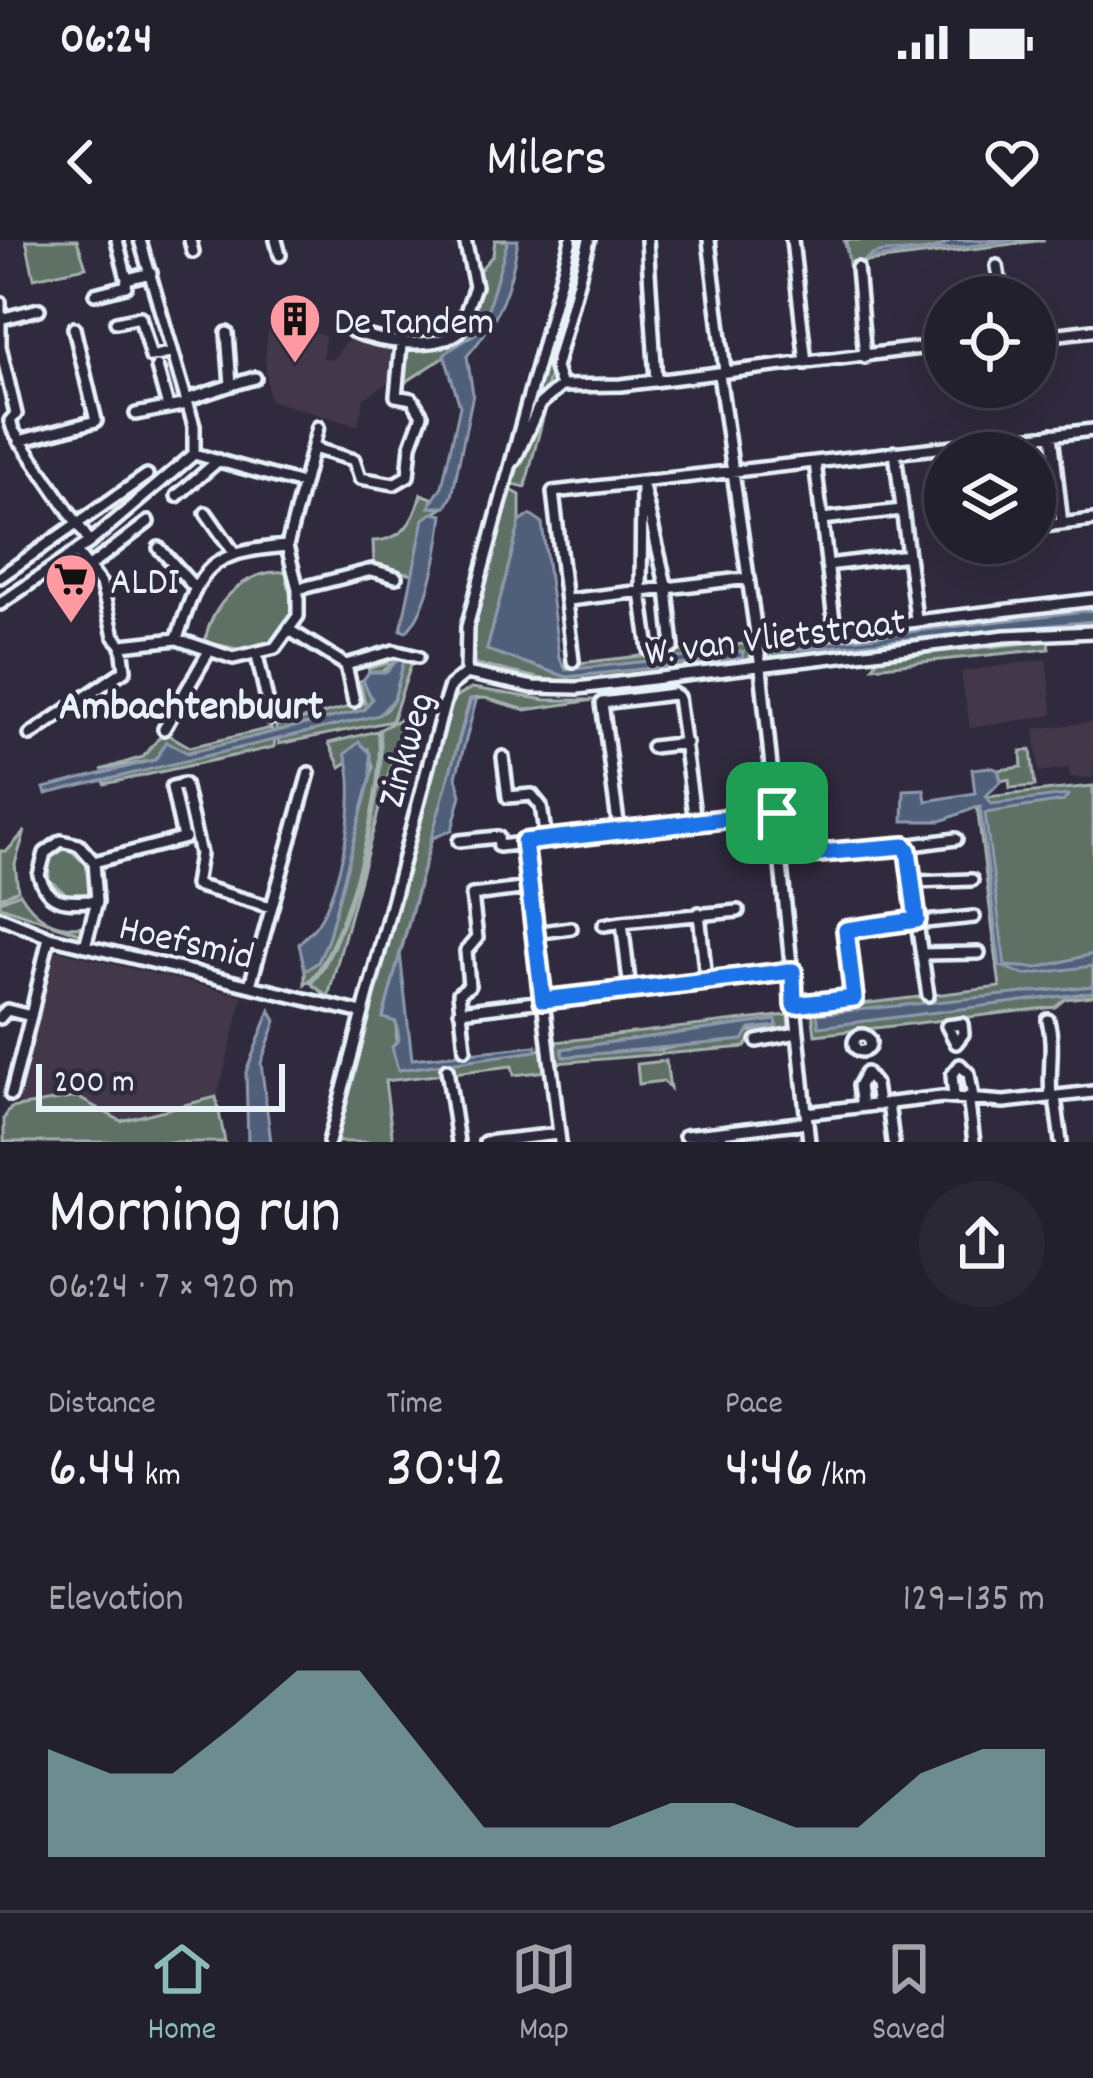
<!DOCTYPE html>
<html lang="en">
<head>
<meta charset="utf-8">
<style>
	body { margin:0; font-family:Dekko,sans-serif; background:#2b2836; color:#f1f3f6; height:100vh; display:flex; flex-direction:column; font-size:45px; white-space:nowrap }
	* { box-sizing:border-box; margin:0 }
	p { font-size:39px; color:#a3a3aa }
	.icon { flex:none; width:66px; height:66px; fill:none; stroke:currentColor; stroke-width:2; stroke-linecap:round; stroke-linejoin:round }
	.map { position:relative; height:902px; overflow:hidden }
	.details { display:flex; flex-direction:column; background:#23202e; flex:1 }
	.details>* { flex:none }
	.controls { position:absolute; left:924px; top:36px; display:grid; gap:24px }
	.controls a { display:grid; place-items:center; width:132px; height:132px; border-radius:50%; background:#23202e; box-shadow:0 12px 48px #0002,0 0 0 3px #403e4a; font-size:60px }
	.scale { position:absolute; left:36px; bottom:30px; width:249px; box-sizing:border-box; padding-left:12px; border:6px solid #e8f1f8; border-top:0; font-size:33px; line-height:42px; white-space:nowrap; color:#e8f1f8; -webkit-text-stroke:9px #2f2a3d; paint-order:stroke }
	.pin { position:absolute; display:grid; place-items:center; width:102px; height:102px; color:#fff; margin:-51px; border-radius:24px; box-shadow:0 6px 18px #0006 }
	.round { display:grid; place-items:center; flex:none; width:126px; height:126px; border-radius:63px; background:#2b2836 }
	.head { display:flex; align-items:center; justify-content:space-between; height:204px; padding:0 48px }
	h1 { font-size:66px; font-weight:600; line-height:90px }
	.metrics { display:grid; grid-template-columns:repeat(3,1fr); gap:18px; height:204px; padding:12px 48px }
	.metrics div { display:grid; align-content:center }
	.metrics b { font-size:60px; font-weight:600 }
	.metrics small { font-size:33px; font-weight:400 }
	.metrics p { font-size:33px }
	.chart { height:336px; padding:24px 48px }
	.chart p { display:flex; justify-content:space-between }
	.chart svg { width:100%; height:216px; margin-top:12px; fill:#8bbbb9; opacity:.7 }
	.status { display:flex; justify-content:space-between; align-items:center; height:84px; padding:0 60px; background:#23202e; direction:ltr }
	.status svg { height:33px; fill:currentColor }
	header { display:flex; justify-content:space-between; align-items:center; height:156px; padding:0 48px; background:#23202e; font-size:54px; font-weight:600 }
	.menu { display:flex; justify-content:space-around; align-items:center; height:168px; border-top:3px solid #403e4a; background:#23202e; font-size:33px; color:#a3a3aa }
	.menu a { display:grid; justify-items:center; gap:6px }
	.menu .on { color:#8bbbb9 }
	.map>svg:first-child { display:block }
</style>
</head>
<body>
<div class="status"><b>06:24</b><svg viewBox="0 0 49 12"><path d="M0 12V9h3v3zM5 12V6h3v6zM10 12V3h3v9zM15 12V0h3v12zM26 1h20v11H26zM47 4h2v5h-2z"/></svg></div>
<header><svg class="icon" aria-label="back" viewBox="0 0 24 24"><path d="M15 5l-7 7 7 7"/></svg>Milers<svg class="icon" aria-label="heart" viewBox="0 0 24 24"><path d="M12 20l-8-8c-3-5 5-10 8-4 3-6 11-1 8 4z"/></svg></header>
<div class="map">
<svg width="1093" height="902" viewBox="0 0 1093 902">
	<rect width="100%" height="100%" fill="#2f2a3d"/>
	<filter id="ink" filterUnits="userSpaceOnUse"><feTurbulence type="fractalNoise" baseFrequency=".00833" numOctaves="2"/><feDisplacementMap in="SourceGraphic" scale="24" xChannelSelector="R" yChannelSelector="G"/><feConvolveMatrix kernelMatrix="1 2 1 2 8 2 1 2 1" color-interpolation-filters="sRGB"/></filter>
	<g filter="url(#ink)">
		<!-- built -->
		<path fill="#433948" d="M287,81L325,96L323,118L333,120L348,99L398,112L387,144L364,158L358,186L269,160L265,118L269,84Z
			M1046,419L1053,475L970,488L961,432Z
			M1093,482V538L1070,537L1068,528L1039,532L1034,489Z
			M56,710L243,756L217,858L225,902H10Z"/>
		<!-- green -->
		<path fill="#5f6f65" stroke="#a4b0ae" stroke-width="3" fill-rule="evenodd" d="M26,0H77L86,27L34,38Z
			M495,0H508C485,100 481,93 398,147L409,108L465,89L479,31L493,15Z
			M846,0H1045L849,24Z
			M566,30L576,37L547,145L520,205Z
			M548,159L525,247L513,244L514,228Z
			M509,249L520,255V282L487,410L568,437L742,418L743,412L573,431L562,425L753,403L748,424L566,444L470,423L467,402Z
			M421,254L432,258L430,267L443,268L424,279L413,334L374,326L373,301C404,300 414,281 421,254Z
			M286,332L293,371L281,399L248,411L205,402C210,365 246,328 286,332Z
			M1093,363V370L774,408L1093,381V389L766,419L768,402Z
			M1048,401L1049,409L873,427L878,418Z
			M391,414L413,419L392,481L279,504L278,498L384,472L394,459L403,421L398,419L380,434L369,432L367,422L371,428L388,423Z
			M363,440L372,459L364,470L276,492V486L365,463L361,445L354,443Z
			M472,448L546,460H594L526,470L485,458L470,459L383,777L396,781L398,830L544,809L547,831L514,835L512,826L385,841L393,902H334L452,459Z
			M404,477L328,757L311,743C343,718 392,528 379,490Z
			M271,488L273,492L185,513L166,502L155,520L101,530L143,517L164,492L190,507Z
			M377,491C390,532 342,721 305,744V731L318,722L328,699L373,527L368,509L340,527L329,503Z
			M275,499L274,507L105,544L104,540Z
			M1031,510L1035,546L1010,548L1009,539L1001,541L998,530L1022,527L1021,511Z
			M1093,546V746L818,775L819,786L1093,752V756L1065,759L1055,767L815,795L812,770L1000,747L976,558Z
			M25,591L15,624L18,650L0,658V611H7Z
			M63,603L81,620L86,616L94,655L66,654L49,640V619L63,610Z
			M20,653C35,678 55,690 84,686L82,694L0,666V661Z
			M788,775L789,791L754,795L745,807L557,823L555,802ZM775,780L776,786L661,810L562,809Z
			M666,821L670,848L663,841L639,844L637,824Z
			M77,857L121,881L216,857L225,902H4V878L11,868Z"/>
		<!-- water -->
		<path fill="#505f7a" stroke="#8d99ac" stroke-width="3" d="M508,0H518C511,48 499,80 467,116L473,154L452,256L446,267H429L442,246L460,166L444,114L482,89Z
			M951,0H1016L866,19C882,3 926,21 951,0Z
			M432,273L443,275C439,307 429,370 406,392L401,390L424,279Z
			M530,275L542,283L559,417L566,430L742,411L743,418L567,437L487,410L520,282Z
			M1093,370V381L774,412V408Z
			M398,419L404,421L394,459L379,475L46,554L44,548L155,520L166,502L188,513L364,470L372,459L363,440L369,432H387Z
			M471,459L476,461L456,537L461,555L452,590L431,599Z
			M359,502L370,513L371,536L328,699L318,722L305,731L299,704C305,696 313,691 318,683C341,649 360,550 345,514Z
			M990,527L998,530L1001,541L986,556L992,564L1068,555L1064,561L985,573L1005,726L1037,728L1093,714V726L1025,735L1000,726L980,566L941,581H903L904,550L924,549L926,561L975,553L972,529Z
			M400,713L412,819L536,806V811L398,830L392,807L399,799L396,782L383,778Z
			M1093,746V752L819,787L817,774Z
			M270,770L276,781L261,823L271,902H248L246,832Z
			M776,780L777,786L750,789L743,800L563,817L562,809Z"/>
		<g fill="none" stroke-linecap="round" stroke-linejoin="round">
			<!-- stream -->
			<path stroke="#8d99ac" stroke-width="3" d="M844,0L849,20
				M400,713L431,599"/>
			<!-- minor casing -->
			<g stroke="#e8f1f8" stroke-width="18">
				<path id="minor" d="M117,0L127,39L151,33
					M190,0L193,12
					M276,0L280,15
					M647,0L656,141
					M709,0L725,131
					M792,0L806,123
					M997,26L1002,57
					M857,28L865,117
					M95,54L126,46L127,39
					M0,62V106L16,174L10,181L13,190L90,302
					M4,78L39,69
					M116,82L140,77L151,117L169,113
					M352,91C381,103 434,110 459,92L475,46L465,0
					M1035,97L1093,90
					M157,127L168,167
					M719,134L761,428L809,902
					M231,145L255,138
					M561,146L621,145L945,105
					M186,160L231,145L227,93
					M136,174L187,164
					M1052,194L1062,284
					M19,201L96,181L74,88
					M316,209L354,220L360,238L394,244L408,236L411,205L422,175L412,159L396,156L401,105
					M895,212L916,379
					M194,214L302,244
					M515,220L540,164L561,146L555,128L589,0
					M815,222L835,389
					M642,242L667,349L673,407L649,410L641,352Z
					M177,256L219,220
					M206,273L232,310
					M822,279L902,270
					M1035,287L1093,280
					M159,308L194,347
					M76,312L101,344L114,396L122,405L177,399L233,418L275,408L298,376V349L287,306L318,187
					M827,325L908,315
					M89,327L148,282
					M0,337L147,235
					M298,349L372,330L396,337
					M568,360L749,338
					M0,364L90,302L194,214V186L140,0
					M291,391L346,425L394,411L418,417
					M177,399C201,325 207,313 287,306
					M758,400L1093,360
					M257,415L271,478
					M573,421L553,252L1093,190
					M346,425L354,461
					M466,433L533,447L578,448L1005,396L1093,392
					M466,433L467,387L571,0
					M164,489L209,411
					M30,495L125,430L122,405
					M652,507L686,503
					M503,517L508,557L532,555L541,566L546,600
					M619,590L602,463L673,454L678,457L695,582
					M183,598L172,547L184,544L200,614L195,645L271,667
					M459,601L498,597L499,606L777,573
					M524,602L560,902
					M783,616L905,606
					M94,622L79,605L61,601L45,613L39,635C49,668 70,661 97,661
					M913,642L972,640
					M699,673L706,740
					M0,677L49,697L362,773
					M622,682L738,671
					M604,685L622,682L630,750
					M535,693L571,688
					M85,706L97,661L94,622L185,598
					M922,714L979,713
					M250,745L309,533
					M928,755L905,606L956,599
					M793,765L854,758L846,690L974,677
					M460,771L793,731
					M0,778L7,770L31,776L49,697
					M1048,780C1055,806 1048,830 1051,857
					M962,784L963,794L956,803L947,786Z
					M854 803a8 8 0 1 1 16 0a8 8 0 1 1-16 0Z
					M757,801L797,793
					M465,809L459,753L469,746L466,711L477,698L472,655L529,648
					M447,829L458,902
					M11,855L31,776
					M954,857L952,835L960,825L969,834L973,858
					M968,857L974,902
					M1055,857L1061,902
					M888,863L893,902
					M862,866L859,846L866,833L875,844L878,865
					M806,873L942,857L1004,862L1093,852
					M685,896L721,892
					M329,902L444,465L450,446L466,433
					M485,902L559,894
					M722,902L721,892L807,882"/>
			</g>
			<!-- minor -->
			<use href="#minor" stroke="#2f2a3d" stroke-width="9"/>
		</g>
	</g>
	<g fill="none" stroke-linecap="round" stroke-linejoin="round" filter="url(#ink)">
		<!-- route casing -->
		<g stroke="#fff" stroke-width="24">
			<path id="route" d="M777,573L783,616L905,606L908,610L917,680L846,690L854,758L794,765L793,731L543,760L524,602Z"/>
		</g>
		<!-- route -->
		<use href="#route" stroke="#1a73e8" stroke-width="15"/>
	</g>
	<!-- icons -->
	<defs>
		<g id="building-pin" transform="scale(2.7)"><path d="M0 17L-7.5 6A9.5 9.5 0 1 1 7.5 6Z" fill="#ff9aa2" stroke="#2f2a3d"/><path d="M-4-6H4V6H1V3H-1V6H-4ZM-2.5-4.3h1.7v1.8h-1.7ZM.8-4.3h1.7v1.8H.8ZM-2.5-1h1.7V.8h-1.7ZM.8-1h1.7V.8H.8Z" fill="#111"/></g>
		<g id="supermarket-pin" transform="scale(2.7)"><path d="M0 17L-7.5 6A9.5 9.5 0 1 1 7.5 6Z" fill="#ff9aa2" stroke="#2f2a3d"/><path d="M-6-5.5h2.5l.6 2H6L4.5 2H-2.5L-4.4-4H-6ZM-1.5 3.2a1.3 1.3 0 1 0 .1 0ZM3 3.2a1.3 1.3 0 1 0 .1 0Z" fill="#111"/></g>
	</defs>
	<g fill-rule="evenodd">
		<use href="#building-pin" x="295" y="79"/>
		<use href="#supermarket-pin" x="71" y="339"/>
	</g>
	<g text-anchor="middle" stroke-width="9" stroke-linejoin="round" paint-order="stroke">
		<!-- poi labels -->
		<g font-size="39" fill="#e8f1f8" stroke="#2f2a3d" text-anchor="start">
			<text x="334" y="93">De Tandem</text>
			<text x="110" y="353">ALDI</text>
		</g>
		<!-- street labels -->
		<g font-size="39" fill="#e8f1f8" stroke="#2f2a3d">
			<text transform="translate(775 394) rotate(-7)" y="14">W. van Vlietstraat</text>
			<text transform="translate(403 509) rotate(-74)" y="14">Zinkweg</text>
			<text transform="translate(187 699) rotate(13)" y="14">Hoefsmid</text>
		</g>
		<!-- neighbourhood labels -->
		<g font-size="42" font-weight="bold" fill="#e8f1f8" stroke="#2f2a3d">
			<text x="191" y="478">Ambachtenbuurt</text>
		</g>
	</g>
</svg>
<div class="controls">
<a><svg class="icon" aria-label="locate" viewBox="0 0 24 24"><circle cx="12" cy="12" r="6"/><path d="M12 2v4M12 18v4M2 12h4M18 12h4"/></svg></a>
<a><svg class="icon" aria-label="layers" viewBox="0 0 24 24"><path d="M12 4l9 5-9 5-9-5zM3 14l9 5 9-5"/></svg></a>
</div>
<div class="scale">200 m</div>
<div class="pin" style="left:777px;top:573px;background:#1e9e55"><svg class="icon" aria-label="arrive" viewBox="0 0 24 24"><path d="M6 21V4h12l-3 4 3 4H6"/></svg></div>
</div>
<section class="details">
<div class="head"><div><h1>Morning run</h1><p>06:24 · 7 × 920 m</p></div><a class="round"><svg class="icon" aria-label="share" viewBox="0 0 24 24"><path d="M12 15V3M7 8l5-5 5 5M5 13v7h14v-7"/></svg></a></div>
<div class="metrics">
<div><p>Distance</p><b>6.44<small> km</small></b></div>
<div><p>Time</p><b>30:42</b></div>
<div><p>Pace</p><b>4:46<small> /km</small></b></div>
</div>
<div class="chart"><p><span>Elevation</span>129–135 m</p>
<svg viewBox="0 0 160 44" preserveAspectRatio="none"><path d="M0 44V22L10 27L20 27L30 17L40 6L50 6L60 22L70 38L80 38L90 38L100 33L110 33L120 38L130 38L140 27L150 22L160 22V44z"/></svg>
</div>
</section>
<nav class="menu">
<a class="on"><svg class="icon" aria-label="home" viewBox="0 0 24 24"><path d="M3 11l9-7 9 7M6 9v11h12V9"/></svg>Home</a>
<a><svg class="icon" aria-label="map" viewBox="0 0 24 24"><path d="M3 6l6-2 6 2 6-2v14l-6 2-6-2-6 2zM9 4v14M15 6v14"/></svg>Map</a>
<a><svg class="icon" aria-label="saved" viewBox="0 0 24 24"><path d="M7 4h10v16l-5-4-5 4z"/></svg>Saved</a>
</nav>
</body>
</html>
